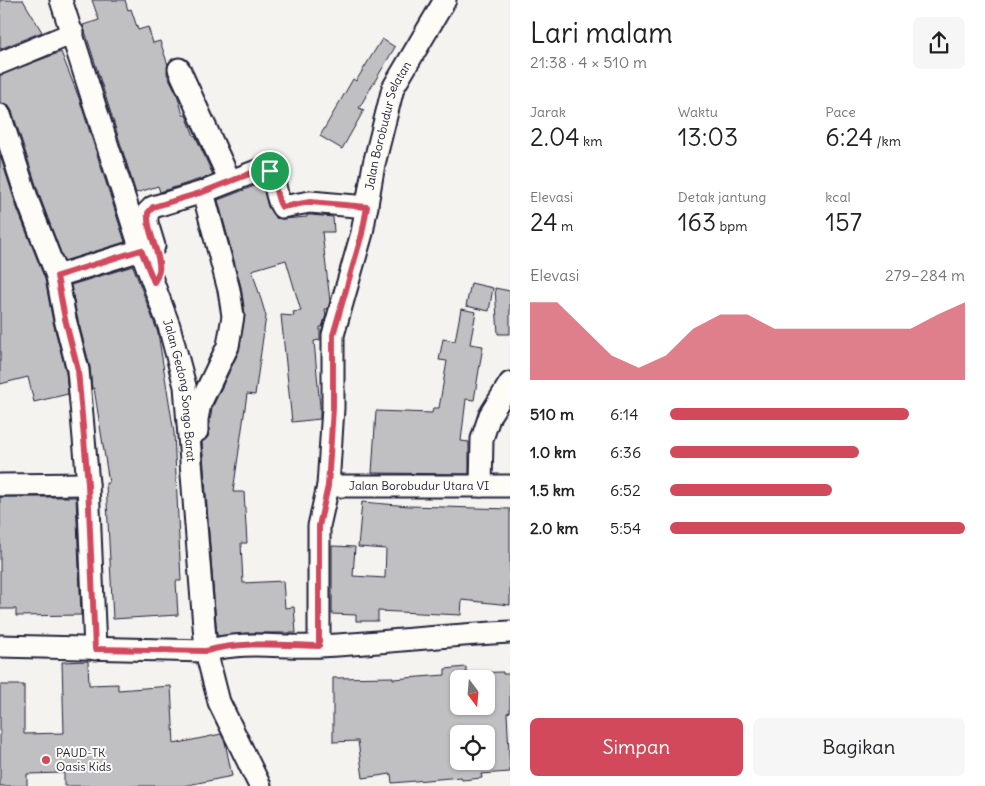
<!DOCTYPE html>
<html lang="id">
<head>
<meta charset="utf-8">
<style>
	body { margin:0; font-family:Delius,sans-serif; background:#f6f6f6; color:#202124; height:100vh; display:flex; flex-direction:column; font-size:19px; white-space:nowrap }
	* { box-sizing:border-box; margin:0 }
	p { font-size:16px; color:#757577 }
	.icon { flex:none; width:28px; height:28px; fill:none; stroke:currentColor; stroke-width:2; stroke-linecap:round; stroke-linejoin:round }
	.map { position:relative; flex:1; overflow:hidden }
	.panel { display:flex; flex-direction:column; background:#fff; width:475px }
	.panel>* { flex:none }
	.needle { width:32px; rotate:164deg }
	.controls { position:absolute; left:450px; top:670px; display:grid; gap:10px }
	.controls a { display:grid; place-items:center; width:45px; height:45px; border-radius:8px; background:#fff; box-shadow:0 1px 4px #0004; font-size:25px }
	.pin { position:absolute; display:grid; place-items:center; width:42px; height:42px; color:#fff; margin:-21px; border:2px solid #fff; border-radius:50%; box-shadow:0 1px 5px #0007 }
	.round { display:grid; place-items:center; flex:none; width:52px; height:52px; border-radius:8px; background:#f6f6f6 }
	.head { display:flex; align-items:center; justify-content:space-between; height:85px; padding:0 20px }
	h1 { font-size:28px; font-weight:600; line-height:38px }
	.stats { display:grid; grid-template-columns:repeat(3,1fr); gap:8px; height:85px; padding:5px 20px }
	.stats div { display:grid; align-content:center }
	.stats b { font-size:25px; font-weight:600 }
	.stats small { font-size:14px; font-weight:400 }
	.stats p { font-size:14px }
	.chart { height:140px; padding:10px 20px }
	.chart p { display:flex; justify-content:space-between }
	.chart svg { width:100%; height:90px; margin-top:5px; fill:#d1495b; opacity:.7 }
	.action { display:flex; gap:10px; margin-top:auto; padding:10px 20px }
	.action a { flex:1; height:58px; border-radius:8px; background:#d1495b; color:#fff; font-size:20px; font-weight:600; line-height:58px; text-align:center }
	.action a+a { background:#f6f6f6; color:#202124 }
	ul { padding:0 20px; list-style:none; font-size:16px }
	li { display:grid; grid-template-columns:80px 60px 1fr; align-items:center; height:38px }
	li i { height:12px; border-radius:6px; background:#d1495b }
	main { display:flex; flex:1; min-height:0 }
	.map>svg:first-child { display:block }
</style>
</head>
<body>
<main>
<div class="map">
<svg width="510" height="786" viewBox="0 0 510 786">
	<rect width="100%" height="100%" fill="#f4f3ef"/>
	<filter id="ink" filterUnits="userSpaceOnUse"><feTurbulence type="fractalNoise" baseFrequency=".02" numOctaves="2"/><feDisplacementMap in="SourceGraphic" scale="10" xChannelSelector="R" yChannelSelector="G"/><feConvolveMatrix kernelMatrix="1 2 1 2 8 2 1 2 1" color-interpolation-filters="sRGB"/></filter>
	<g filter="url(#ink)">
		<!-- building -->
		<path fill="#c0bfc2" stroke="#22223b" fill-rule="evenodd" d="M0,0H23L42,32L0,49Z
			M92,0H125L128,10L131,9L138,30L148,27L153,43L160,41L168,65L167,74L177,94L183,115H186L194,136L195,135L213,175L160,192L158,186L136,193L83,25L99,20Z
			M382,39L395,47L359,108L364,110L342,149L320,136L353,79L356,81Z
			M61,52L79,98L125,242L64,261L41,200L12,111L8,105L0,103V75Z
			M0,155L17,208L45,279L53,322L66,372L68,394L34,402L28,377L0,384Z
			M262,183L268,207L276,218L284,219L307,217V215H311L333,217L334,232H322L330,301L328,309H325L326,315L322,327H320V340L314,341L320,407V419L292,422L281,315L294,316L293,312L301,311L286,260L252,270L266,316L255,395L247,394L233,492H244L247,543H241L243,583L283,581L285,608L294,607L296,633H248L217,636L202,442L208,437L212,408L239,351L245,314L241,287L218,200Z
			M133,266L158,333L174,433L181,581H176L178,615L113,619L106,483H109L94,388L92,389L90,367L77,316L71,285Z
			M471,283L493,288L489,311L466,306Z
			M495,288L510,291V334H498Z
			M461,309L476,312L470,344L483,346L474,400L466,399L461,441L469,442V474L372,473L376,411L432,413L433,408H439L447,361L439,360L443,339L455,341Z
			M0,497H76L81,615L16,616V609H0Z
			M362,502L409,506L510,509V605L462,600L461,615L378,611V621H356V615L332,614V546L355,547L353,576L385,578L386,549L358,547Z
			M88,661L89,685L118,684V690L171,686L174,744L221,734L225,742L232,776L183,786H64V773L27,774V786H0V685H24V734L64,733L62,662Z
			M466,667V673L503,672V674H510V712L507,713L510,772L481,774L482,778L462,780L461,777L392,783L391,774L363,778L358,741L333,742V678L393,677V679L445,675V669ZM459,679H486V706H459ZM459,734H486V761H459Z"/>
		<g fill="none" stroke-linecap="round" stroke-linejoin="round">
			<!-- minor casing -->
			<g stroke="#22223b" stroke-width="25">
				<g id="minor">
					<path id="s1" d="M61,0L141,250L169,326L185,386L206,651L219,702L260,786"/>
					<path d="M0,63L73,33"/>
					<path d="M179,69L230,181"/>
					<path d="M0,115L29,204L57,276L65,319L78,370L88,484L95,649"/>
					<path d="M154,246L147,223V213L153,207L203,192L267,167C277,176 274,196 282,207L310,202L367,207"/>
					<path d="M57,276L141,250"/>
					<path d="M197,431V419L200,404L228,346L233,316L229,290L203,192"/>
					<path d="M0,485L88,484"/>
					<path id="s2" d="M328,486H510"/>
					<path d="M481,486L482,439L490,415L510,383"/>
					<path d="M0,646L206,651C246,640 280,648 320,646C383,643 446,635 510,632"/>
					<path id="s3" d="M319,646V526L328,486L333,408V335L362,233L374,164L393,88L445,0"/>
				</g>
			</g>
			<!-- minor -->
			<use href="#minor" stroke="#fdfcf7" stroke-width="21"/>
		</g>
	</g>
	<g fill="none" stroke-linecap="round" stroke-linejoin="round" filter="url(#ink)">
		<!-- route casing -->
		<g stroke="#fff" stroke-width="10">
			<path id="route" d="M267,167C277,176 274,196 282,207L310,202L367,207L362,234L333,335V408L328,486L319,526V646C281,645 243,641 206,651L95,649L88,484L78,370L65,319L57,276L141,250L154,282C156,279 158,275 159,271C162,255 146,232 148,213L153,207L203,192Z"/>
		</g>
		<!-- route -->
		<use href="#route" stroke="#d1495b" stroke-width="6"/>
	</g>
	<!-- markers -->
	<circle fill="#d1495b" stroke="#fdfcf7" stroke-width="2" cx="46" cy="760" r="5"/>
	<g text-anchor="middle" stroke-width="4" stroke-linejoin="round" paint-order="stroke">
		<!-- street labels -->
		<g font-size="12" fill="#22223b" stroke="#fdfcf7">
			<text dy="4" stroke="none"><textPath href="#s3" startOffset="529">Jalan Borobudur Selatan</textPath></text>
			<text dy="4" stroke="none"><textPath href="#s1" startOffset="409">Jalan Gedong Songo Barat</textPath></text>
			<text dy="4" stroke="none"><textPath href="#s2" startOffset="91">Jalan Borobudur Utara VI</textPath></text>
		</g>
		<!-- poi labels -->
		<g font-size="12" fill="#22223b" stroke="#fdfcf7" text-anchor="start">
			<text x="56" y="757">PAUD-TK<tspan x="56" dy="14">Oasis Kids</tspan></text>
		</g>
	</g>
</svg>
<div class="controls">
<a><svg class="needle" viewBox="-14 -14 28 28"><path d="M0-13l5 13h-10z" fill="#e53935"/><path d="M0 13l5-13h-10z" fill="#757577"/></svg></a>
<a><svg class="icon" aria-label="locate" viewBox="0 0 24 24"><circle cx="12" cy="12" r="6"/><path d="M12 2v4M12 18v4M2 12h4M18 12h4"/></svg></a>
</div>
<div class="pin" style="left:270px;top:171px;background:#1e9e55"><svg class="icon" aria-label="arrive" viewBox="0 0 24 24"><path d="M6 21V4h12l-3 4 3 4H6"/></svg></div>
</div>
<section class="panel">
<div class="head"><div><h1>Lari malam</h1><p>21:38 · 4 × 510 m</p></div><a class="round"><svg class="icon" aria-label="share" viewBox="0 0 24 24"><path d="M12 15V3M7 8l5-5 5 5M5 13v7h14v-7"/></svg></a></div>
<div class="stats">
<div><p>Jarak</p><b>2.04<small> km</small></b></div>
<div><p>Waktu</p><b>13:03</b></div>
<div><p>Pace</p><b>6:24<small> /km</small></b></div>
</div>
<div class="stats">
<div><p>Elevasi</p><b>24<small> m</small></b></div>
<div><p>Detak jantung</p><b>163<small> bpm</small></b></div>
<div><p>kcal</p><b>157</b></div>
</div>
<div class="chart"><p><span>Elevasi</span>279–284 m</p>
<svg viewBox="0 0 160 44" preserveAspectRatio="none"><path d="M0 44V6L10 6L20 19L30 32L40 38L50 32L60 19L70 12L80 12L90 19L100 19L110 19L120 19L130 19L140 19L150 12L160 6V44z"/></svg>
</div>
<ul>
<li><b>510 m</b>6:14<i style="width:81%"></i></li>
<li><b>1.0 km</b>6:36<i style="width:64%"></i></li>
<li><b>1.5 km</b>6:52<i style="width:55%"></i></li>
<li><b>2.0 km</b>5:54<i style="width:100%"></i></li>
</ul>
<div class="action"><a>Simpan</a><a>Bagikan</a></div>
</section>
</main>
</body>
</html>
